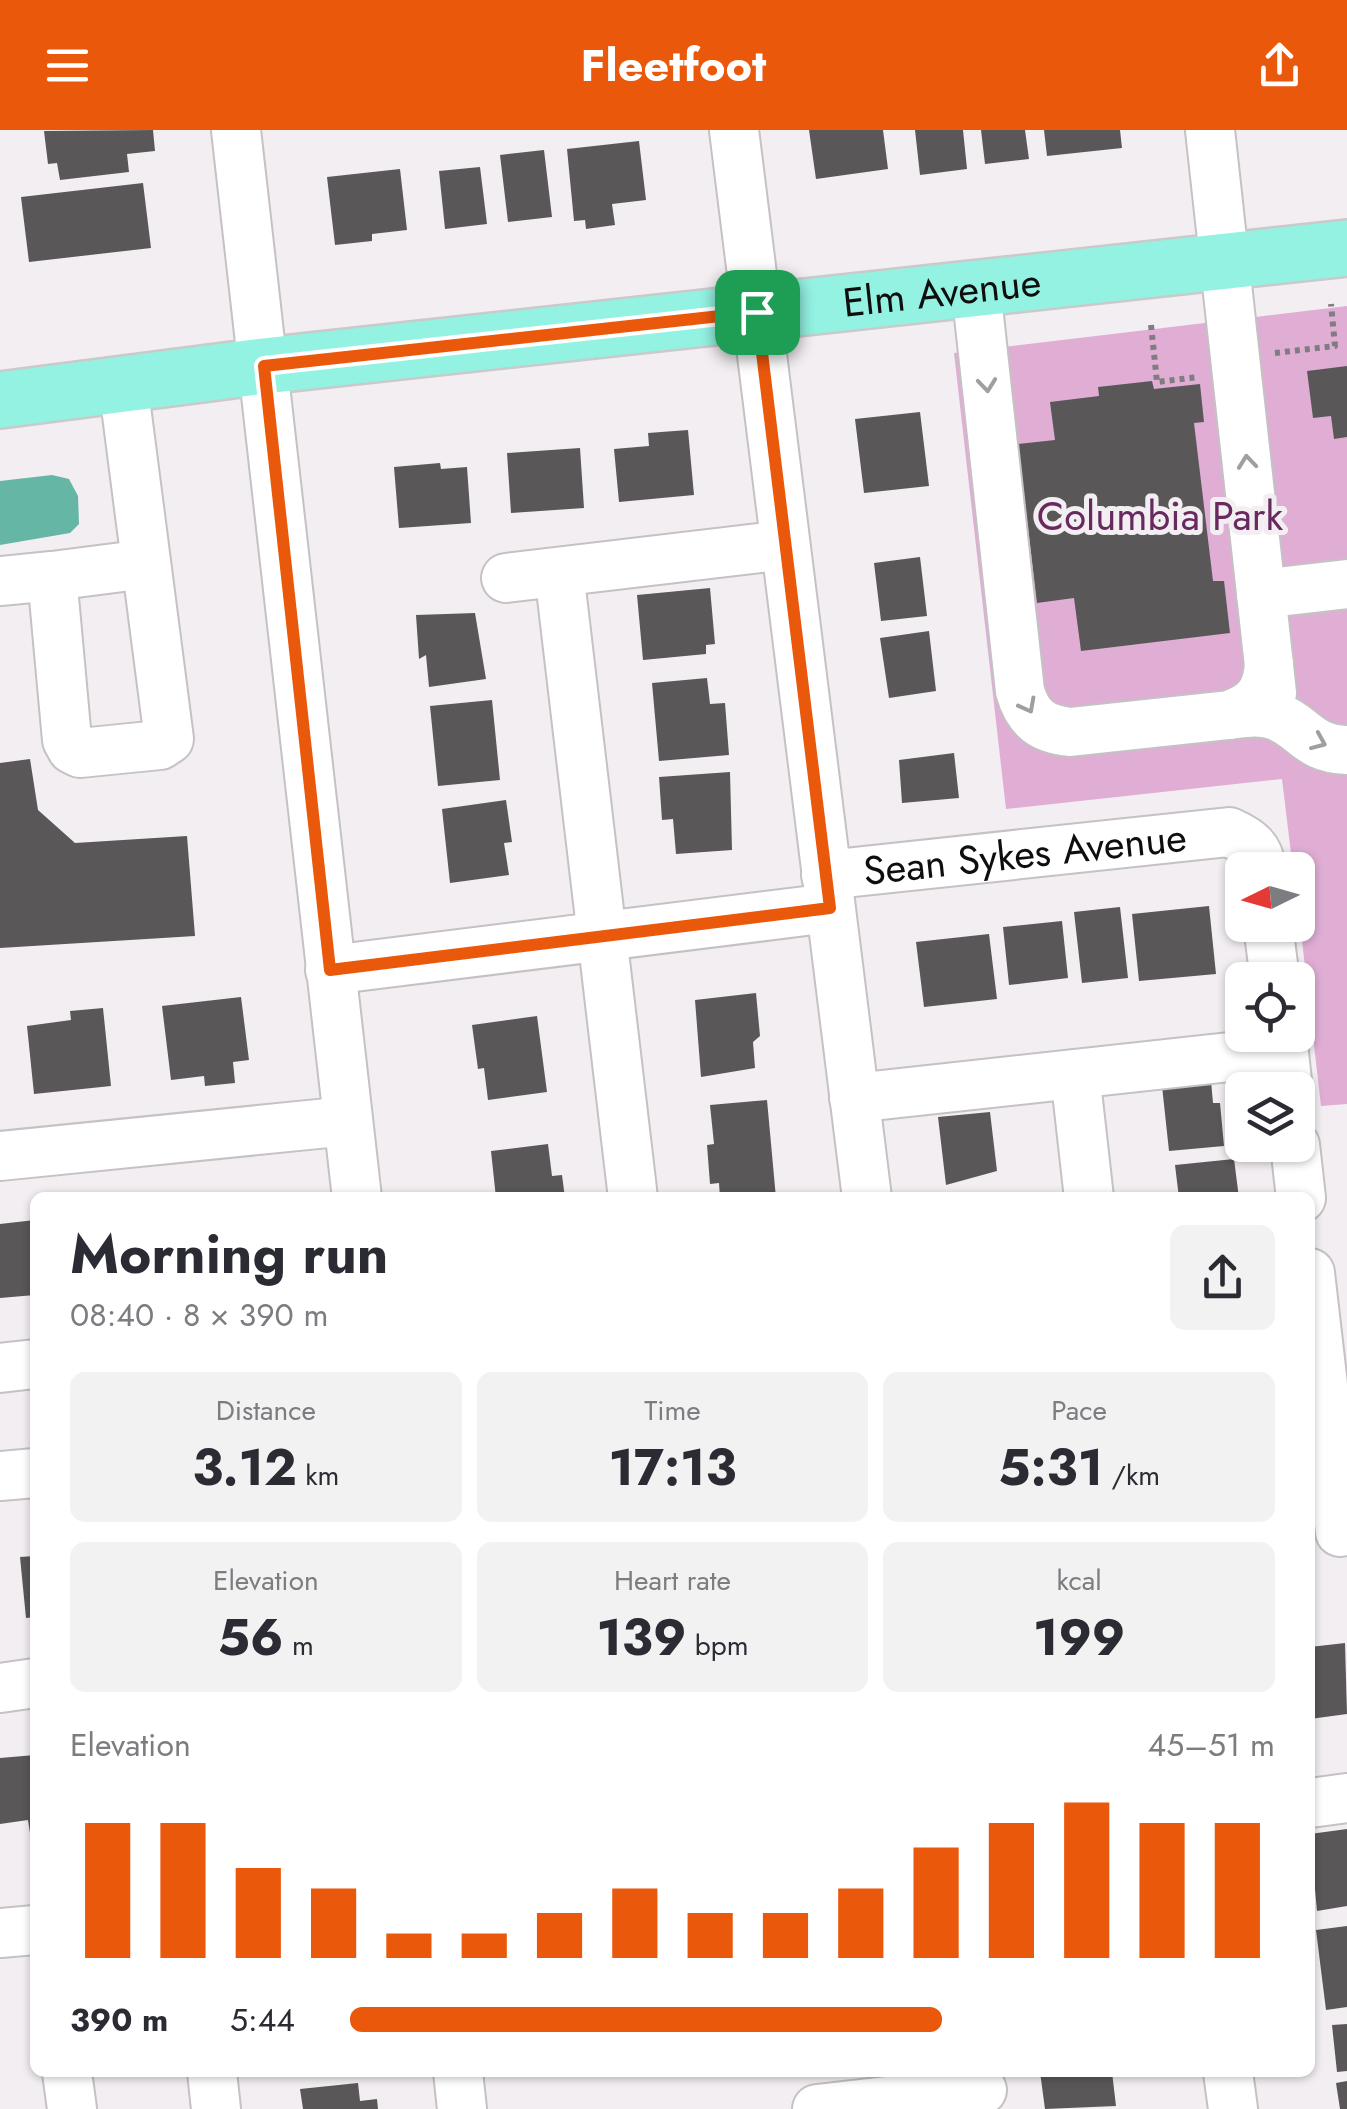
<!DOCTYPE html>
<html lang="en">
<head>
<meta charset="utf-8">
<style>
	body { margin:0; font-family:Jost,sans-serif; background:#f2f2f3; color:#2b2b33; height:100vh; display:flex; flex-direction:column; font-size:38px; white-space:nowrap }
	* { box-sizing:border-box; margin:0 }
	p { font-size:32px; color:#7c7c81 }
	.icon { flex:none; width:55px; height:55px; fill:none; stroke:currentColor; stroke-width:2; stroke-linecap:round; stroke-linejoin:round }
	.map { position:relative; flex:1; overflow:hidden }
	.details { position:absolute; left:30px; top:1062px; width:1285px; height:885px; display:flex; flex-direction:column; background:#fff; border-radius:15px; box-shadow:0 2px 8px #0004 }
	.details>* { flex:none }
	.needle { width:65px; rotate:265deg }
	.fabs { position:absolute; left:1225px; top:722px; display:grid; gap:20px }
	.fabs a { display:grid; place-items:center; width:90px; height:90px; border-radius:15px; background:#fff; box-shadow:0 2px 8px #0004; font-size:50px }
	.pin { position:absolute; display:grid; place-items:center; width:85px; height:85px; color:#fff; margin:-42px; border-radius:20px; box-shadow:0 5px 15px #0006 }
	.round { display:grid; place-items:center; flex:none; width:105px; height:105px; border-radius:15px; background:#f2f2f3 }
	.head { display:flex; align-items:center; justify-content:space-between; height:170px; padding:0 40px }
	h1 { font-size:55px; font-weight:700; line-height:75px }
	.stats { display:grid; grid-template-columns:repeat(3,1fr); gap:15px; height:170px; padding:10px 40px }
	.stats div { display:grid; align-content:center; border-radius:15px; background:#f2f2f3; text-align:center }
	.stats b { font-size:50px; font-weight:700 }
	.stats small { font-size:28px; font-weight:400 }
	.stats p { font-size:28px }
	.chart { height:280px; padding:20px 40px }
	.chart p { display:flex; justify-content:space-between }
	.chart svg { width:100%; height:180px; margin-top:10px; stroke:#ea580c; stroke-width:6 }
	ul { padding:0 40px; list-style:none; font-size:32px }
	li { display:grid; grid-template-columns:160px 120px 1fr; align-items:center; height:75px }
	li i { height:25px; border-radius:12px; background:#ea580c }
	header { display:flex; justify-content:space-between; align-items:center; height:130px; padding:0 40px; background:#ea580c; color:#fff; font-size:45px; font-weight:700 }
	.map>svg:first-child { display:block }
</style>
</head>
<body>
<header><svg class="icon" aria-label="menu" viewBox="0 0 24 24"><path d="M4 6h16M4 12h16M4 18h16"/></svg>Fleetfoot<svg class="icon" aria-label="share" viewBox="0 0 24 24"><path d="M12 15V3M7 8l5-5 5 5M5 13v7h14v-7"/></svg></header>
<div class="map">
<svg width="1347" height="1979" viewBox="0 0 1347 1979">
	<rect width="100%" height="100%" fill="#f3eef2"/>
	<!-- green -->
	<path fill="#e0aed5" d="M1347,176V974L1321,976L1298,776V740H1293L1282,649L1006,679L954,223Z"/>
	<!-- water -->
	<path fill="#65b6a5" d="M52,345L69,349L78,366L79,394L70,403L0,415V351Z"/>
	<!-- building -->
	<path fill="#5a5759" d="M153,0L155,21L127,24L129,42L60,50L57,33L48,34L44,1Z
		M809,0H883L888,39L816,49Z
		M915,0H963L967,39L920,45Z
		M981,0H1025L1029,29L985,34Z
		M1044,0H1120L1122,18L1047,26Z
		M639,11L646,70L612,74L615,95L586,99L585,90L574,91L567,19Z
		M544,20L552,87L508,92L500,25Z
		M480,37L487,94L445,99L439,41Z
		M400,39L407,100L372,104V111L335,115L327,47Z
		M143,53L151,118L29,132L21,67Z
		M1347,236V307L1334,309L1331,286L1313,288L1307,241Z
		M1152,251L1154,259L1200,254L1204,292L1194,293L1213,451H1224L1230,503L1081,521L1074,468L1037,473L1018,314L1055,310L1050,272L1099,266L1098,257Z
		M920,282L929,356L864,363L855,289Z
		M688,300L694,365L619,372L614,319L649,316L648,303Z
		M580,318L584,378L511,383L507,323Z
		M440,333L441,339L467,337L471,393L399,398L394,337Z
		M920,427L927,486L881,491L874,433Z
		M710,458L715,514L706,515V524L643,530L637,465Z
		M475,483L486,549L429,557L426,525L419,529L416,485Z
		M929,501L936,561L889,568L880,508Z
		M707,548L710,574L725,573L729,625L659,631L652,553Z
		M492,570L500,650L438,656L430,576Z
		M954,623L959,668L902,673L899,630Z
		M30,629L38,680L75,713L187,706L195,806L0,818V633Z
		M730,642L732,720L676,724L673,689L662,690L659,647Z
		M506,670L512,712L504,713L509,745L450,753L442,679Z
		M1209,776L1216,844L1139,851L1132,784Z
		M1120,777L1128,848L1082,853L1074,782Z
		M1062,791L1068,848L1009,855L1003,797Z
		M989,804L997,869L924,877L916,812Z
		M756,863L760,906L753,912L755,938L701,947L695,870Z
		M241,867L249,930L233,932L235,953L205,956L204,946L171,950L162,876Z
		M103,878L111,956L34,964L27,896L71,890L70,881Z
		M537,886L547,962L488,970L484,938L478,939L472,895Z
		M1211,951L1213,973H1220L1224,1016L1169,1021L1162,956Z
		M767,970L776,1068H720L719,1053L710,1054L707,1015L714,1014L710,975Z
		M990,982L997,1041L946,1055L938,987Z
		M548,1014L552,1046L562,1045L565,1068H496L491,1021Z
		M1234,1029L1239,1068H1179L1175,1035Z
		M264,1062V1068H234L233,1065Z
		M35,1090V1165L0,1168V1094Z
		M35,1426V1487L26,1488L20,1427Z
		M1345,1513L1347,1584L1310,1589V1517Z
		M35,1625V1703H30L28,1690L0,1694V1628Z
		M1347,1699V1776L1317,1781L1310,1704Z
		M1347,1796V1877L1326,1880L1316,1800Z
		M1347,1894V1941L1337,1942L1332,1895Z
		M1040,1942H1112L1116,1976L1045,1979Z
		M1347,1951V1979H1340L1336,1953Z
		M358,1953L360,1971L377,1969L378,1979H303L300,1959Z"/>
	<g fill="none" stroke-linecap="round" stroke-linejoin="round">
		<!-- minor casing -->
		<g stroke="#c5c1c4" stroke-width="52">
			<g id="minor">
				<path d="M236,0L357,1068"/>
				<path d="M734,0L867,1068"/>
				<path d="M1210,0L1272,563"/>
				<path d="M976,159L1020,561C1028,589 1042,599 1070,602L1229,585C1256,576 1267,563 1269,534"/>
				<path d="M559,442L633,1068"/>
				<path d="M52,446L146,434"/>
				<path d="M506,448L785,415"/>
				<path d="M0,451L52,446L67,610L72,619L80,623L160,615L169,609L123,254"/>
				<path d="M1261,464L1347,454"/>
				<path d="M1229,585C1244,583 1261,580 1276,586C1306,598 1308,619 1347,620"/>
				<path id="s1" d="M826,745L1229,702C1249,711 1259,718 1262,740"/>
				<path d="M1268,795L1275,850"/>
				<path d="M330,840L830,778"/>
				<path d="M1282,905L1288,960"/>
				<path d="M1075,944L1089,1068"/>
				<path d="M854,968L1284,921"/>
				<path d="M1295,1015L1301,1068"/>
				<path d="M0,1026L348,991"/>
				<path d="M1310,1143L1340,1402"/>
				<path d="M0,1238L35,1234"/>
				<path d="M0,1346L35,1343"/>
				<path d="M0,1558L35,1553"/>
				<path d="M1310,1673L1347,1668"/>
				<path d="M0,1803L35,1800"/>
				<path d="M67,1942L72,1979"/>
				<path d="M212,1942L216,1979"/>
				<path d="M458,1942L462,1979"/>
				<path d="M1228,1942L1233,1979"/>
				<path d="M817,1979L982,1960"/>
			</g>
		</g>
		<!-- major casing -->
		<g stroke="#cacaca" stroke-width="60">
			<g id="major">
				<path id="s2" d="M0,270L264,236L1347,118"/>
			</g>
		</g>
		<!-- path -->
		<path stroke="#807d80" stroke-width="6" stroke-dasharray="5 5" stroke-linecap="butt" d="M1151,195L1157,252L1198,247
			M1275,223L1335,216L1331,174"/>
		<!-- minor -->
		<use href="#minor" stroke="#fff" stroke-width="48"/>
		<!-- major -->
		<use href="#major" stroke="#93f2e2" stroke-width="55"/>
	</g>
	<!-- one-way arrows -->
	<defs><path id="oneway-chevron" d="M-2-3.5L2.5 0L-2 3.5" fill="none" stroke-width="1.6" stroke-linecap="round" stroke-linejoin="round" transform="scale(2.5)"/></defs>
	<g stroke="#9f9f9f">
		<use href="#oneway-chevron" transform="translate(987 255) rotate(84)"/>
		<use href="#oneway-chevron" transform="translate(1247 332) rotate(-96)"/>
		<use href="#oneway-chevron" transform="translate(1028 576) rotate(62)"/>
		<use href="#oneway-chevron" transform="translate(1319 612) rotate(23)"/>
	</g>
	<g fill="none" stroke-linecap="round" stroke-linejoin="round">
		<!-- route casing -->
		<g stroke="#fff" stroke-width="20">
			<path id="route" d="M757,182L830,778L330,840L264,236Z"/>
		</g>
		<!-- route -->
		<use href="#route" stroke="#ea580c" stroke-width="12"/>
	</g>
	<g text-anchor="middle" stroke-width="10" stroke-linejoin="round" paint-order="stroke">
		<!-- street labels -->
		<g font-size="40" fill="#0f0e0f" stroke="#f3eef2">
			<text dy="14" stroke="none"><textPath href="#s2" startOffset="948">Elm Avenue</textPath></text>
			<text dy="14" stroke="none"><textPath href="#s1" startOffset="200">Sean Sykes Avenue</textPath></text>
		</g>
		<!-- park labels -->
		<g font-size="40" fill="#68295e" stroke="#f3eef2">
			<text x="1160" y="400">Columbia Park</text>
		</g>
	</g>
</svg>
<div class="fabs">
<a><svg class="needle" viewBox="-14 -14 28 28"><path d="M0-13l5 13h-10z" fill="#e53935"/><path d="M0 13l5-13h-10z" fill="#7c7c81"/></svg></a>
<a><svg class="icon" aria-label="locate" viewBox="0 0 24 24"><circle cx="12" cy="12" r="6"/><path d="M12 2v4M12 18v4M2 12h4M18 12h4"/></svg></a>
<a><svg class="icon" aria-label="layers" viewBox="0 0 24 24"><path d="M12 4l9 5-9 5-9-5zM3 14l9 5 9-5"/></svg></a>
</div>
<div class="pin" style="left:757px;top:182px;background:#1e9e55"><svg class="icon" aria-label="arrive" viewBox="0 0 24 24"><path d="M6 21V4h12l-3 4 3 4H6"/></svg></div>
<section class="details">
<div class="head"><div><h1>Morning run</h1><p>08:40 · 8 × 390 m</p></div><a class="round"><svg class="icon" aria-label="share" viewBox="0 0 24 24"><path d="M12 15V3M7 8l5-5 5 5M5 13v7h14v-7"/></svg></a></div>
<div class="stats">
<div><p>Distance</p><b>3.12<small> km</small></b></div>
<div><p>Time</p><b>17:13</b></div>
<div><p>Pace</p><b>5:31<small> /km</small></b></div>
</div>
<div class="stats">
<div><p>Elevation</p><b>56<small> m</small></b></div>
<div><p>Heart rate</p><b>139<small> bpm</small></b></div>
<div><p>kcal</p><b>199</b></div>
</div>
<div class="chart"><p><span>Elevation</span>45–51 m</p>
<svg viewBox="0 0 160 44" preserveAspectRatio="none"><path d="M5 44V11M15 44V11M25 44V22M35 44V27M45 44V38M55 44V38M65 44V33M75 44V27M85 44V33M95 44V33M105 44V27M115 44V17M125 44V11M135 44V6M145 44V11M155 44V11"/></svg>
</div>
<ul>
<li><b>390 m</b>5:44<i style="width:64%"></i></li>
</ul>
</section>
</div>
</body>
</html>
